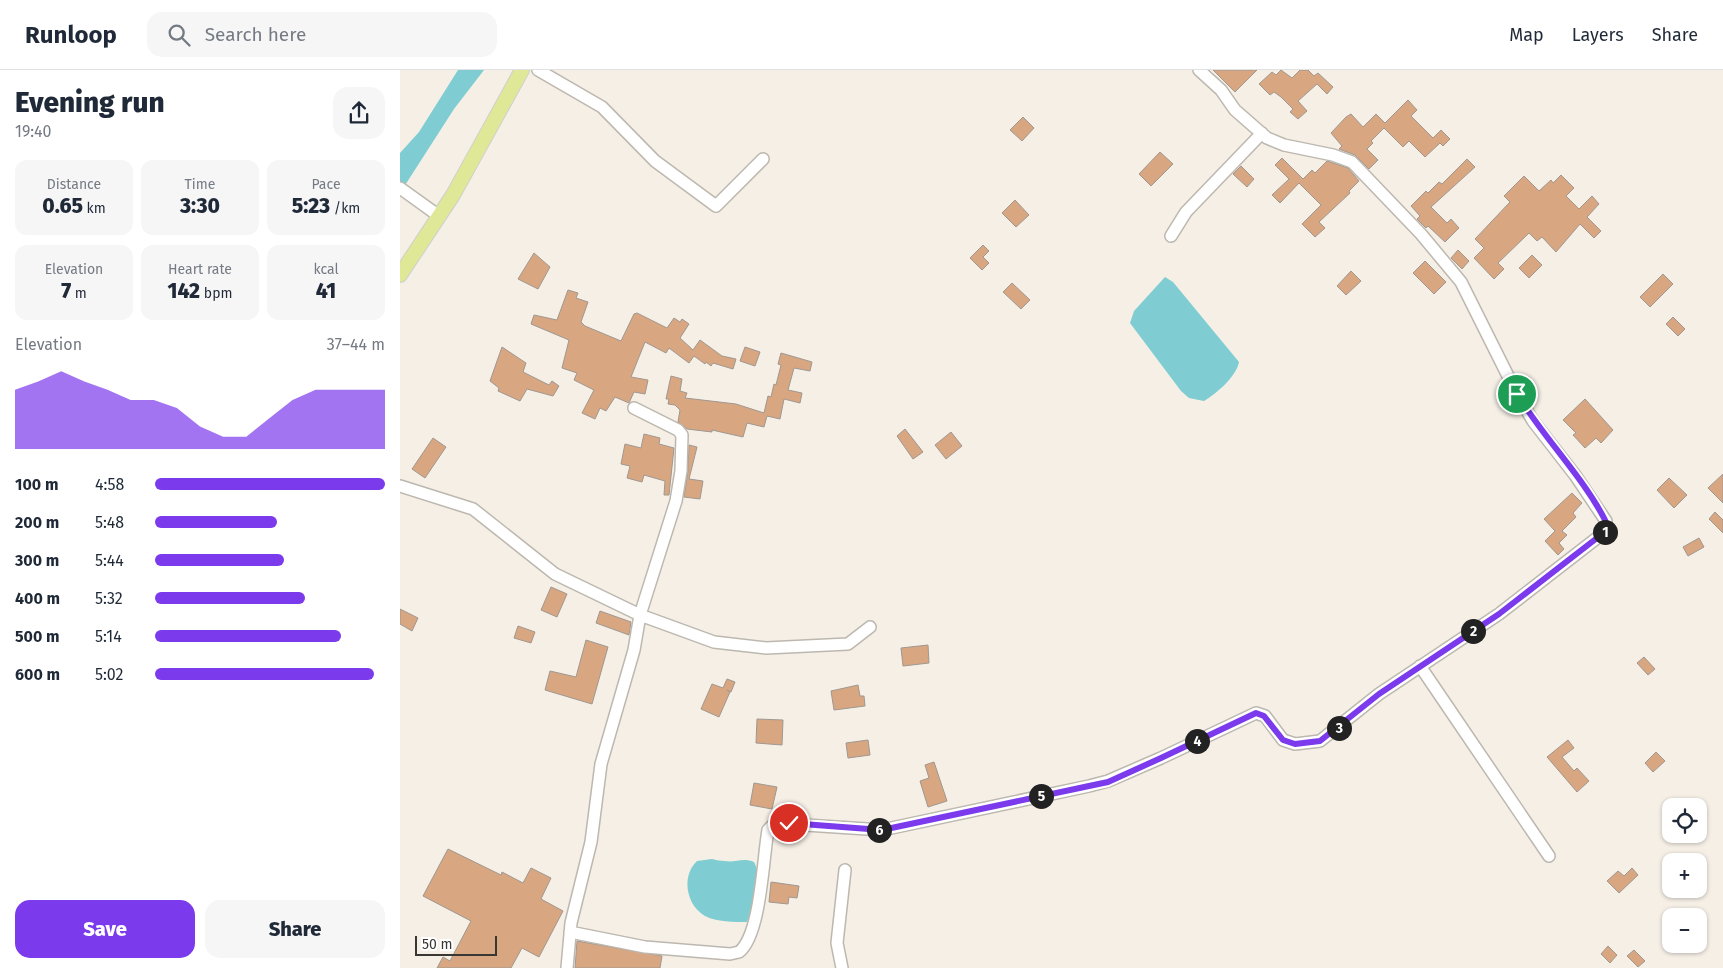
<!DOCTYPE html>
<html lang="en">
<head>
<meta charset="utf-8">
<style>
	body { margin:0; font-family:"Fira Sans",sans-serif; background:#f6f6f7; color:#1f2937; height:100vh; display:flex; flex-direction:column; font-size:19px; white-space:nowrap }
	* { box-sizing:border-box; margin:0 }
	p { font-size:16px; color:#747a83 }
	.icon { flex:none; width:28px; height:28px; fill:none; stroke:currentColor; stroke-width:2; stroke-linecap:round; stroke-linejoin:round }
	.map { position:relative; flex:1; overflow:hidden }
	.side { display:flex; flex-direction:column; background:#fff; width:400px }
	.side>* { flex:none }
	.fabs { position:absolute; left:1262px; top:728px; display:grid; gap:10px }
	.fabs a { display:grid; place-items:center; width:45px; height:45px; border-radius:10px; background:#fff; box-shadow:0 1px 4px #0004; font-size:25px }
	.scale { position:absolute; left:15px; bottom:12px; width:82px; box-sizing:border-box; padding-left:5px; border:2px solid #393733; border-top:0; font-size:14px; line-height:18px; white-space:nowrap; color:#393733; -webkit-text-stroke:4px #fff; paint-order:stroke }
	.pin { position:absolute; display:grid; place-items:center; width:42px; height:42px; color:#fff; margin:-21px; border:2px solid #fff; border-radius:50%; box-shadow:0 1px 5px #0007 }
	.km { position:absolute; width:25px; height:25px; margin:-12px; border-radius:50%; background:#222; color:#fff; font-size:14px; line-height:25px; text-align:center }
	.round { display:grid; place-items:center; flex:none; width:52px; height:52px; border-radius:15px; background:#f6f6f7 }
	.head { display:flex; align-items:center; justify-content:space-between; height:85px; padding:0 15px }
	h1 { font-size:28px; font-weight:800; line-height:38px }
	.metrics { display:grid; grid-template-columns:repeat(3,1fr); gap:8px; height:85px; padding:5px 15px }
	.metrics div { display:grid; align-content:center; border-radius:12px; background:#f6f6f7; text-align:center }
	.metrics b { font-size:21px; font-weight:800 }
	.metrics small { font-size:14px; font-weight:400 }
	.metrics p { font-size:14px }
	.chart { height:140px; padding:10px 15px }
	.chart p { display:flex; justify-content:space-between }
	.chart svg { width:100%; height:90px; margin-top:5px; fill:#7c3aed; opacity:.7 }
	.action { display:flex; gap:10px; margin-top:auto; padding:10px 15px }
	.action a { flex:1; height:58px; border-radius:15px; background:#7c3aed; color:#fff; font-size:20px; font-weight:800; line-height:58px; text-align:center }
	.action a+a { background:#f6f6f7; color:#1f2937 }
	ul { padding:0 15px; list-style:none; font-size:16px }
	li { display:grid; grid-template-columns:80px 60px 1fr; align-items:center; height:38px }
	li i { height:12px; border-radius:6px; background:#7c3aed }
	header { display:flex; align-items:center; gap:30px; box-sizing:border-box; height:70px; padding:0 25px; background:#fff; border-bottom:1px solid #e0e1e3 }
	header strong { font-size:24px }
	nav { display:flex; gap:28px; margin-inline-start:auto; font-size:18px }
	.search { width:350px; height:45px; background:#f6f6f7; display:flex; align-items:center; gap:12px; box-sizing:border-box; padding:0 18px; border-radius:15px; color:#747a83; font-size:19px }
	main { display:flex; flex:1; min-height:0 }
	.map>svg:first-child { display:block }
</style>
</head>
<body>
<header>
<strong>Runloop</strong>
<div class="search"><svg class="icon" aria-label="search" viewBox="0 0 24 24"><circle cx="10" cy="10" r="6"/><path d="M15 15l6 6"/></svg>Search here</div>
<nav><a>Map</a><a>Layers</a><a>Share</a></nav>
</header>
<main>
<section class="side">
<div class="head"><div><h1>Evening run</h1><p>19:40</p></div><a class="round"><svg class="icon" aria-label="share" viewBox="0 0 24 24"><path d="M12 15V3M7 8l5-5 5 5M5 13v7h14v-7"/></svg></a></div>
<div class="metrics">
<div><p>Distance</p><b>0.65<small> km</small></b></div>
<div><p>Time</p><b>3:30</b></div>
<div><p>Pace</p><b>5:23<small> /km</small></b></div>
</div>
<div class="metrics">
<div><p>Elevation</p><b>7<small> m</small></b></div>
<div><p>Heart rate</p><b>142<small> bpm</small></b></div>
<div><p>kcal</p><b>41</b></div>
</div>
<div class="chart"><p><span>Elevation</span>37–44 m</p>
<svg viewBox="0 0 160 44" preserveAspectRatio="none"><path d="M0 44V15L10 11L20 6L30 11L40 15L50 20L60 20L70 24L80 33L90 38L100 38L110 29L120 20L130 15L140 15L150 15L160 15V44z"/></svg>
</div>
<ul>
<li><b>100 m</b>4:58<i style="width:100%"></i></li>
<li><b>200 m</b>5:48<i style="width:53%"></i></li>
<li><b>300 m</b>5:44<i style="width:56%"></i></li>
<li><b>400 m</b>5:32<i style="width:65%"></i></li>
<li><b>500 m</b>5:14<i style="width:81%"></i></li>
<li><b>600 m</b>5:02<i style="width:95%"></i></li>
</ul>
<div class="action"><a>Save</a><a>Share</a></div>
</section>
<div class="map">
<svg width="1323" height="898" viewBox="0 0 1323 898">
	<rect width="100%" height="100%" fill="#f5efe6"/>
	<!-- water -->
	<path fill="#7fcdd2" d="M58,0H84L54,39L0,123V83L19,62Z
		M765,207L773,212L839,292C836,307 817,323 804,331L789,328L781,321L730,253L734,241Z
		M312,789C316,790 321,791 325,791C335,793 343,787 354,792C363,808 353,836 347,852C335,852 316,852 305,846C286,835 281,806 297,791Z"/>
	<!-- building -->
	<path fill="#d8a781" stroke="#a09790" d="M813,0H857L835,22Z
		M881,0L892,8L900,0H908L914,6L918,3L933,17L927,24L917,14L898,31L907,41L898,49L890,42L893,39L881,27L874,22L870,25L859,14L872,2L876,5Z
		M1008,30L1017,40L1011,46L1033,68L1041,60L1050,69L1043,76L1040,73L1025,87L1009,71L1003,77L984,58L971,71L973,73L967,79L978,90L969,99L955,85L939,79L942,76L931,63L946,47L951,44L963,57L976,44L985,53Z
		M623,47L634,58L622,71L610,60Z
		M760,82L773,94L751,116L739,104Z
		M882,88L903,109L912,100L915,103L927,91L948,98L959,111L949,121L950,123L919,152L925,158L915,167L902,154L921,135L899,113L880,133L872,125L889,109L875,95Z
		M1067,89L1075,97L1031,137L1047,153L1051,149L1059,158L1045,172L1028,156L1026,158L1017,149L1020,146L1011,136L1026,121L1028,123L1039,112L1042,114Z
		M841,96L854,109L847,117L833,104Z
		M1161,105L1174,118L1166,126L1179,139L1192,126L1199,134L1187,147L1201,161L1194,168L1180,154L1156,182L1142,167L1137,171L1129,163L1098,193L1104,199L1094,209L1074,188L1084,178L1075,169L1110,132L1104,126L1124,106L1139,121L1151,110L1153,113Z
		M615,130L629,145L616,157L602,143Z
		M583,175L589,181L583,187L589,193L582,200L570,188Z
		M1058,180L1069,191L1062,199L1051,188Z
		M134,183L150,197L138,219L118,209Z
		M1132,185L1142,195L1129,208L1119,198Z
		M1025,191L1046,212L1034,224L1013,203Z
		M951,201L961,211L946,225L937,216Z
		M1263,204L1273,214L1250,237L1240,227Z
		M612,213L630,230L621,239L603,222Z
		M168,220L178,223L176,228L188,232L181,252L185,256L221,271L234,244L237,243L267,258L274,248L280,252L282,249L289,254L280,268L293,280L300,270L322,286L336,289L333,299L313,293L311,296L306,292L305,294L294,286L289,293L269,278L266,283L245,272L231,307L248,310L245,324L234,322L229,333L215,327L206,341L200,338L195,349L182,343L194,320L174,310L177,303L162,298L169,270L131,254L134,245L157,250Z
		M1273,247L1285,259L1278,266L1266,254Z
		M102,277L126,293L123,302L149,315L152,311L159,316L153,326L127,319L120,331L98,321L99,318L90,311Z
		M345,277L360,282L355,296L340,291Z
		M381,283L412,292L410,301L394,298L388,320L402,323L400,333L384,329L380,349L367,346L364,357L347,353L343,367L312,360V362L287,359L278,352L280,340L275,335L268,334L269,329H266L271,306L282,309L280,321L287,323L285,328L336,334L364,343L368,326L371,327L374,314L376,315L381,295L378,294Z
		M1185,329L1213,360L1201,373L1196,368L1185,378L1173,365L1176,363L1163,350Z
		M505,359L523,382L513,389L497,366Z
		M551,362L562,376L546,389L535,375Z
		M244,364L260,368L259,374L274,378L269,425H264L265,411L244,405L242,412L227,408L230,396L221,394L225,374L241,378Z
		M33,368L46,377L25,408L12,399Z
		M289,375L297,377L289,409L303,411L300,429L284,427L288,401Z
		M1323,404V433L1308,418Z
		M1269,408L1287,425L1274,438L1257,420Z
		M1172,423L1182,433L1173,443L1176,447L1162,461L1167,465L1159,473L1164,479L1158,485L1145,471L1155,461L1144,449Z
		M1315,442L1323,450V463L1309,449Z
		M1299,468L1304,477L1288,486L1283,477Z
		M151,517L167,524L157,547L141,540Z
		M0,539L18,548L12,561L0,554Z
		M200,541L231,552L229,565L196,553Z
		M118,556L135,562L131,573L114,568Z
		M186,570L208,577L192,634L145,620L150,601L176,607Z
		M528,575L529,593L503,596L501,578Z
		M1244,587L1255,599L1248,605L1237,593Z
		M327,609L335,612L331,622L327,620L330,622L319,647L301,639L312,614L323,618Z
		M458,615L460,626H464L465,636L434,640L431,621Z
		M357,649L383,650L382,675L356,673Z
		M468,670L470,685L448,688L446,673Z
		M1168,670L1174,678L1162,687L1174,701L1177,698L1189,711L1177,722L1147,687Z
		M1256,682L1265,691L1253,702L1245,693Z
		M534,692L547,731L528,737L520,711L529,708L525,695Z
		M354,713L377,717L372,739L350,735Z
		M48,779L101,805L102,802L123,813L131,798L151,808L141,829L163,841L139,887L122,878L111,898H37L43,887L50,891L71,851L23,826Z
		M1232,798L1238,805L1219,823L1207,811L1218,801L1224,806Z
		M371,812L399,816L397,828L389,827L388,834L369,832Z
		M177,871L262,886L260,898H175Z
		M1208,876L1217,885L1210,893L1201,884Z
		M1234,880L1245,891L1238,897L1227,886Z"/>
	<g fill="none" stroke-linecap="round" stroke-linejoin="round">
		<!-- minor casing -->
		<g stroke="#bdb8af" stroke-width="14">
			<path id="minor" d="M138,0L202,37L255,91L316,136L363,89
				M0,118L39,146
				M771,166L786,142L862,63
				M0,416L73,439L155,504L240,545L314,572L366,578L448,574L470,557
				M1020,596L1149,786
				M170,862L245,877L330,884L339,882C361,865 363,787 368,760L375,753L482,760L689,716L708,711L761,688L856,643L865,646L883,670L895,674L920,671L979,624L1099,544L1206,461V451L1175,405L1133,351L1117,324L1061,212L1021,164L952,92L933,85L884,75L867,68L835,40L821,20L799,0
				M167,898L171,853L191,772L201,694L234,580L240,545L276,431L281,401L282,365L278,360L234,338
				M442,898L437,873L445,800"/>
		</g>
		<!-- major casing -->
		<g stroke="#cfcfce" stroke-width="16">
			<path id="major" d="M0,205L53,125L122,0"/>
		</g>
		<!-- minor -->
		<use href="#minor" stroke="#fff" stroke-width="11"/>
		<!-- major -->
		<use href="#major" stroke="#dfe897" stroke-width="14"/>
	</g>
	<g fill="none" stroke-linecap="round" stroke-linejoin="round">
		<!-- route casing -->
		<g stroke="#fff" stroke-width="10">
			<path id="route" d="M389,753L482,760L689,716L708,712L761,688L856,643L864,646L883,670L895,674L920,671L979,624L1099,544L1206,461C1207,457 1207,454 1205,450C1183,407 1143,367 1117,324"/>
		</g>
		<!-- route -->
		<use href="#route" stroke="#7c3aed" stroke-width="6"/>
	</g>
</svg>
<div class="fabs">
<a><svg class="icon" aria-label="locate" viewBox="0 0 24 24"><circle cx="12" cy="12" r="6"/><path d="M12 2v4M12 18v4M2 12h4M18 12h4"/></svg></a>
<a>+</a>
<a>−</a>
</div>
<div class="scale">50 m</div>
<div class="pin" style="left:1117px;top:324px;background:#1e9e55"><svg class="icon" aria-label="arrive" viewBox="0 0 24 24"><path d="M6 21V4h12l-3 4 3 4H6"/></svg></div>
<div class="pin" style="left:389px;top:753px;background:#d93025"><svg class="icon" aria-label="check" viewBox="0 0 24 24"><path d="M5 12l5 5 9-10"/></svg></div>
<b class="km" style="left:1205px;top:462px">1</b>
<b class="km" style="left:1073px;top:561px">2</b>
<b class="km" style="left:939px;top:658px">3</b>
<b class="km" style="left:797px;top:671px">4</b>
<b class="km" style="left:641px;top:726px">5</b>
<b class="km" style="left:479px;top:760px">6</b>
</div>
</main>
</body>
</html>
